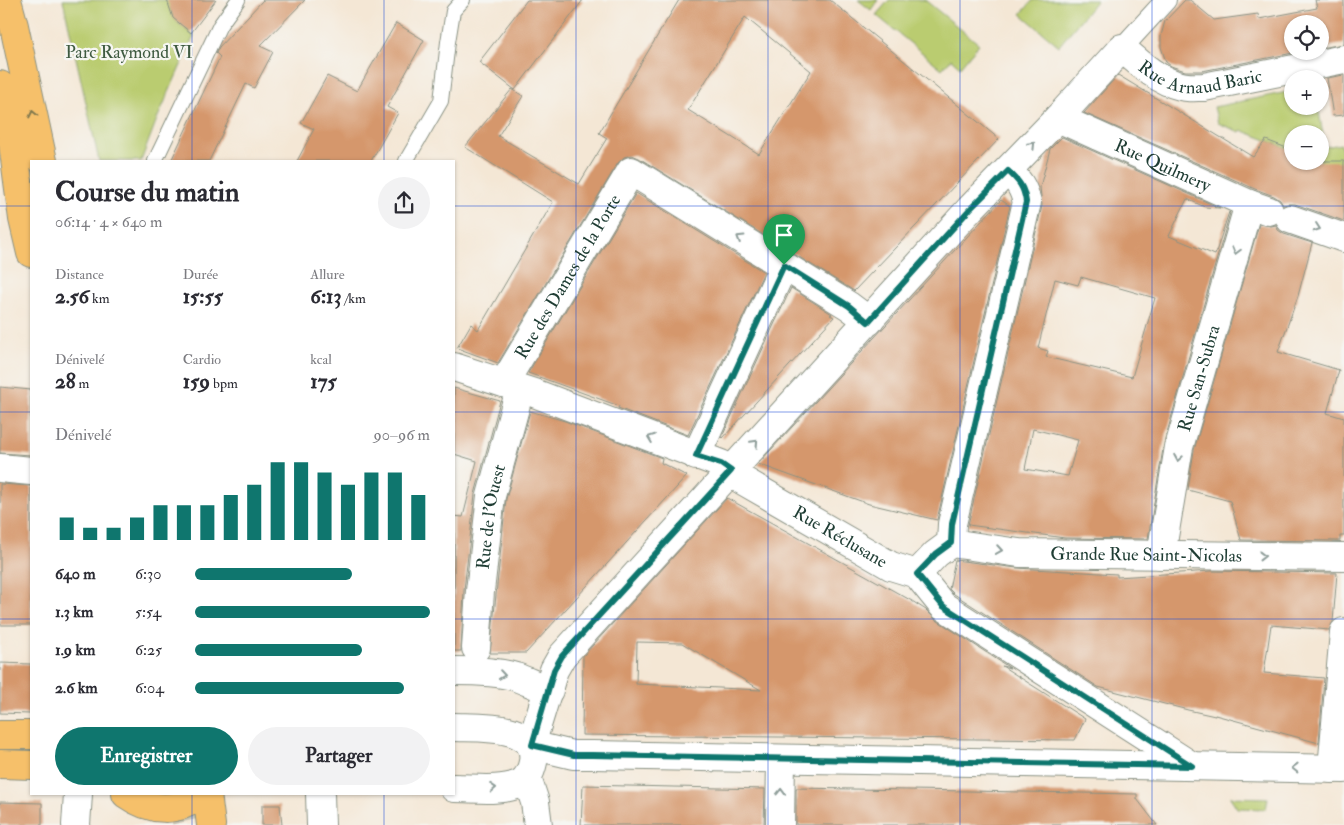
<!DOCTYPE html>
<html lang="fr">
<head>
<meta charset="utf-8">
<style>
	body { margin:0; font-family:"IM FELL Double Pica",serif; background:#f2f2f3; color:#2b2b33; height:100vh; display:flex; flex-direction:column; font-size:19px; white-space:nowrap }
	* { box-sizing:border-box; margin:0 }
	p { font-size:16px; color:#7c7c81 }
	.icon { flex:none; width:28px; height:28px; fill:none; stroke:currentColor; stroke-width:2; stroke-linecap:round; stroke-linejoin:round }
	.map { position:relative; flex:1; overflow:hidden }
	.panel { position:absolute; left:30px; top:160px; width:425px; height:635px; display:flex; flex-direction:column; background:#fff; border-radius:0px; box-shadow:0 1px 4px #0004 }
	.panel>* { flex:none }
	.controls { position:absolute; left:1284px; top:15px; display:grid; gap:10px }
	.controls a { display:grid; place-items:center; width:45px; height:45px; border-radius:50%; background:#fff; box-shadow:0 1px 4px #0004; font-size:25px }
	.pin { position:absolute; display:grid; place-items:center; width:42px; height:42px; color:#fff; margin:-51px -21px; border-radius:50% 50% 50% 0; rotate:-45deg; box-shadow:0 0 5px #0007 }
	.pin .icon { rotate:45deg }
	.round { display:grid; place-items:center; flex:none; width:52px; height:52px; border-radius:26px; background:#f2f2f3 }
	.head { display:flex; align-items:center; justify-content:space-between; height:85px; padding:0 25px }
	h1 { font-size:28px; font-weight:800; line-height:38px }
	.metrics { display:grid; grid-template-columns:repeat(3,1fr); gap:8px; height:85px; padding:5px 25px }
	.metrics div { display:grid; align-content:center }
	.metrics b { font-size:21px; font-weight:800 }
	.metrics small { font-size:14px; font-weight:400 }
	.metrics p { font-size:14px }
	.chart { height:140px; padding:10px 25px }
	.chart p { display:flex; justify-content:space-between }
	.chart svg { width:100%; height:90px; margin-top:5px; stroke:#0f766e; stroke-width:6 }
	.primary-button { display:flex; gap:10px; margin-top:auto; padding:10px 25px }
	.primary-button a { flex:1; height:58px; border-radius:30px; background:#0f766e; color:#fff; font-size:20px; font-weight:800; line-height:58px; text-align:center }
	.primary-button a+a { background:#f2f2f3; color:#2b2b33 }
	ul { padding:0 25px; list-style:none; font-size:16px }
	li { display:grid; grid-template-columns:80px 60px 1fr; align-items:center; height:38px }
	li i { height:12px; border-radius:6px; background:#0f766e }
	.map>svg:first-child { display:block }
</style>
</head>
<body>
<div class="map">
<svg width="1344" height="825" viewBox="0 0 1344 825">
	<rect width="100%" height="100%" fill="#f6f6f2"/>
	<filter id="ink" filterUnits="userSpaceOnUse"><feTurbulence type="fractalNoise" baseFrequency=".02" numOctaves="2"/><feDisplacementMap in="SourceGraphic" scale="10" xChannelSelector="R" yChannelSelector="G"/><feConvolveMatrix kernelMatrix="1 2 1 2 8 2 1 2 1" color-interpolation-filters="sRGB"/></filter>
	<filter id="wash" filterUnits="userSpaceOnUse"><feTurbulence type="fractalNoise" baseFrequency=".0096" numOctaves="4" result="noise"/><feDisplacementMap in="SourceGraphic" scale="20" xChannelSelector="R" yChannelSelector="G"/><feGaussianBlur stdDeviation="1.12" result="paint"/><feColorMatrix in="noise" values="0 0 0 0 0 0 0 0 0 0 0 0 0 0 0 0 0 1.4 0 .05"/><feComposite in="paint" operator="in"/></filter>
	<g filter="url(#wash)">
		<rect width="100%" height="100%" fill="#f4e7d5"/>
		<!-- green -->
		<path fill="#bacc6f" stroke="#6c8452" d="M63,0H171C166,17 182,26 194,36L157,119L141,161H99Z
			M858,0H878L871,10Z
			M889,0H925L979,44L960,67L951,59L942,69L876,15Z
			M1033,0H1097L1059,46L1021,14Z
			M1292,91V106H1318L1325,147L1341,144L1344,169L1320,161V134H1292V150L1241,130L1240,132L1218,123L1214,107Z
			M1230,797L1268,798L1266,809L1237,808Z"/>
		<g id="blocks">
			<!-- building -->
			<path fill="#d5976c" fill-rule="evenodd" d="M167,0H216L191,33L173,18Z
				M263,0H305L260,46L273,52L254,88L246,84L209,161H171L220,57L216,53L219,47Z
				M527,0H583L515,90L479,62Z
				M679,0H830L999,139L854,291L639,158L632,155L624,157L618,163L498,363L457,348L471,324L478,330L553,202L465,147L512,89L523,96L498,136L579,184L607,138L599,133ZM745,17L811,71L759,154L688,110Z
				M1185,0H1190L1214,20L1258,14L1259,19L1317,8L1315,0H1344V44L1320,48V24H1292V51H1303L1202,71H1185L1171,66L1166,62L1161,47V36L1165,21Z
				M396,23L424,40L387,107L398,113L371,161H297L314,129L301,123L327,76L357,91Z
				M1118,75L1253,157L1266,140L1292,150V161H1344V221L1295,204H1288L1283,205L1280,200L1274,196L1255,189L1084,113Z
				M1344,75V115L1333,116L1327,78Z
				M1062,137L1220,208L1205,207L1187,199L1169,236L1215,255L1229,212L1230,213L1164,443L1148,539L1065,538L968,525L1042,206L1040,187L1050,149ZM1081,277L1155,298L1132,377L1046,357L1048,351L1038,348L1055,279L1078,285ZM1033,429L1078,440L1068,476L1025,469Z
				M636,193L764,272L688,435L618,408L619,406L528,373Z
				M1001,200L1010,206L937,520L869,504L758,464Z
				M1259,224L1271,226L1276,225L1278,230L1284,234L1312,243L1298,296L1278,352L1339,370L1327,413L1344,418V536H1340V541L1241,540L1230,501L1188,490L1194,450Z
				M791,288L832,314L830,315L834,317L723,438L722,437Z
				M0,387L31,390V455L0,453Z
				M454,388L500,401L475,494L464,590L461,651H454V516L463,517L477,461L454,454Z
				M530,411L565,421L662,458L661,463L687,476L526,653H490L506,499Z
				M0,484L31,486V625H0Z
				M727,498L912,601L926,610L935,619L1010,668L1002,666L1085,719L1075,740L582,735L583,656ZM637,642L682,643L761,690L636,684Z
				M955,560L1017,568L1117,574V577L1211,571L1337,573L1333,622L1329,630L1271,625L1264,673L1324,678L1319,743L1215,715V716L1188,710L1098,687L954,594L949,589Z
				M0,663L31,664L30,714L0,713Z
				M583,785L765,789L764,825H581Z
				M796,788L1137,794V799L1157,825H796Z
				M0,802L42,803V825H0Z
				M262,805H280L282,825H262Z"/>
		</g>
	</g>
	<g filter="url(#ink)">
		<use href="#blocks" fill-opacity="0" stroke="#8a9284" stroke-width="1"/>
		<g fill="none" stroke-linecap="round" stroke-linejoin="round">
			<!-- primary-tunnel -->
			<path stroke="#c9c5b5" stroke-width="28" stroke-dasharray="28 14" stroke-linecap="butt" d="M180,794L187,825"/>
			<!-- service casing -->
			<g stroke="#8a9284" stroke-width="16">
				<path id="service" d="M155,161L220,25L238,0
					M406,161L441,101L448,42L453,11L463,0"/>
			</g>
			<!-- pedestrian casing -->
			<g stroke="#8a9284" stroke-width="22">
				<path id="pedestrian" d="M1122,48L1166,0"/>
			</g>
			<!-- minor casing -->
			<g stroke="#8a9284" stroke-width="30">
				<g id="minor">
					<path id="s1" d="M1058,118L1249,204L1269,211"/>
					<path d="M1290,219L1344,238"/>
					<path id="s2" d="M454,367L534,393L721,464L742,480L891,566L917,574L943,606L1192,766"/>
					<path id="s3" d="M504,383L631,171L849,306L869,321"/>
					<path d="M696,456L784,265"/>
					<path d="M0,468L31,471"/>
					<path id="s4" d="M951,543L1019,553L1344,557"/>
					<path id="s5" d="M1161,555L1179,447L1249,204"/>
					<path d="M917,574L936,554L951,543L952,524L1027,202C1023,187 1019,181 1008,171"/>
					<path id="s6" d="M476,648L480,591L491,496L520,389"/>
					<path d="M454,671C471,671 500,672 516,677C527,681 537,686 549,690"/>
					<path id="s7" d="M531,745L554,670L562,656L970,209L1058,118L1122,48C1139,63 1158,81 1181,86C1188,88 1196,87 1204,87L1344,59"/>
					<path d="M1332,769L1344,632"/>
					<path d="M527,778L535,802L538,825"/>
					<path d="M320,794L321,825"/>
					<path d="M76,825L78,794"/>
					<path d="M780,825L781,759"/>
				</g>
			</g>
			<!-- tertiary casing -->
			<g stroke="#8a9284" stroke-width="30">
				<path id="tertiary" d="M454,727C479,728 539,723 533,762C531,772 527,780 519,784C499,792 475,788 454,788
					M531,745L573,755H592L1344,769"/>
			</g>
			<!-- primary casing -->
			<g stroke="#8a9284" stroke-width="30">
				<path id="primary" d="M7,0L14,26L43,161
					M0,85L14,130
					M9,113L23,219L31,253
					M0,735H31
					M0,764L31,765
					M126,794C150,811 177,814 201,794
					M207,794L211,825"/>
			</g>
			<!-- service -->
			<use href="#service" stroke="#fff" stroke-width="14"/>
			<!-- pedestrian -->
			<use href="#pedestrian" stroke="#fff" stroke-width="20"/>
			<!-- minor -->
			<use href="#minor" stroke="#fff" stroke-width="28"/>
			<!-- tertiary -->
			<use href="#tertiary" stroke="#fff" stroke-width="28"/>
			<!-- primary -->
			<use href="#primary" stroke="#f6c06b" stroke-width="28"/>
		</g>
		<!-- one-way arrows -->
		<defs><path id="oneway-chevron" d="M-2-3.5L2.5 0L-2 3.5" fill="none" stroke-width="1.6" stroke-linecap="round" stroke-linejoin="round" transform="scale(1.25)"/></defs>
		<use stroke="#80784d" href="#oneway-chevron" transform="translate(33 114) rotate(-102)"/>
		<g stroke="#8f9e9a">
			<use href="#oneway-chevron" transform="translate(1032 145) rotate(-46)"/>
			<use href="#oneway-chevron" transform="translate(1317 228) rotate(19)"/>
			<use href="#oneway-chevron" transform="translate(740 238) rotate(-148)"/>
			<use href="#oneway-chevron" transform="translate(1236 251) rotate(106)"/>
			<use href="#oneway-chevron" transform="translate(651 438) rotate(-159)"/>
			<use href="#oneway-chevron" transform="translate(755 443) rotate(-47)"/>
			<use href="#oneway-chevron" transform="translate(1178 458) rotate(100)"/>
			<use href="#oneway-chevron" transform="translate(999 550) rotate(9)"/>
			<use href="#oneway-chevron" transform="translate(1262 556)"/>
			<use href="#oneway-chevron" transform="translate(502 675) rotate(8)"/>
			<use href="#oneway-chevron" transform="translate(1295 768) rotate(-179)"/>
			<use href="#oneway-chevron" transform="translate(493 788) rotate(-3)"/>
			<use href="#oneway-chevron" transform="translate(781 792) rotate(-89)"/>
		</g>
	</g>
	<g fill="none" stroke-linecap="round" stroke-linejoin="round" filter="url(#ink)">
		<!-- route casing -->
		<g stroke="#fff" stroke-width="10">
			<path id="route" d="M1008,171C1019,181 1024,187 1026,202L952,524L951,543L936,554L917,574L943,606L1192,766L592,755H574L532,745L554,670L562,656L731,471L721,464L696,456L784,265L849,306L868,322L970,209Z"/>
		</g>
		<!-- route -->
		<use href="#route" stroke="#0f766e" stroke-width="6"/>
	</g>
	<!-- grid -->
	<path fill="none" stroke="#1d4ed8" stroke-width="1" stroke-opacity="0.55" d="M192,0V161M384,0V161M576,0V825M768,0V825M960,0V825M1152,0V825M0,206H31M454,206H1344M0,412H31M454,412H1344M0,619H31M454,619H1344M192,794V825M384,794V825"/>
	<g text-anchor="middle" stroke-width="4.5" stroke-linejoin="round" paint-order="stroke">
		<!-- park labels -->
		<g font-size="18" fill="#3e5a40" stroke="#f6f6f2">
			<text x="129" y="58">Parc Raymond VI</text>
		</g>
		<!-- street labels -->
		<g font-size="18" fill="#1f3d34" stroke="#f6f6f2">
			<text dy="6" stroke="none"><textPath href="#s7" startOffset="1010">Rue Arnaud Baric</textPath></text>
			<text dy="6" stroke="none"><textPath href="#s1" startOffset="115">Rue Quilmery</textPath></text>
			<text dy="6" stroke="none"><textPath href="#s3" startOffset="124">Rue des Dames de la Porte</textPath></text>
			<text dy="6" stroke="none"><textPath href="#s5" startOffset="181">Rue San-Subra</textPath></text>
			<text dy="6" stroke="none"><textPath href="#s6" startOffset="132">Rue de l'Ouest</textPath></text>
			<text dy="6" stroke="none"><textPath href="#s2" startOffset="424">Rue Réclusane</textPath></text>
			<text dy="6" stroke="none"><textPath href="#s4" startOffset="196">Grande Rue Saint-Nicolas</textPath></text>
		</g>
	</g>
</svg>
<div class="controls">
<a><svg class="icon" aria-label="locate" viewBox="0 0 24 24"><circle cx="12" cy="12" r="6"/><path d="M12 2v4M12 18v4M2 12h4M18 12h4"/></svg></a>
<a>+</a>
<a>−</a>
</div>
<div class="pin" style="left:784px;top:265px;background:#1e9e55"><svg class="icon" aria-label="arrive" viewBox="0 0 24 24"><path d="M6 21V4h12l-3 4 3 4H6"/></svg></div>
<section class="panel">
<div class="head"><div><h1>Course du matin</h1><p>06:14 · 4 × 640 m</p></div><a class="round"><svg class="icon" aria-label="share" viewBox="0 0 24 24"><path d="M12 15V3M7 8l5-5 5 5M5 13v7h14v-7"/></svg></a></div>
<div class="metrics">
<div><p>Distance</p><b>2.56<small> km</small></b></div>
<div><p>Durée</p><b>15:55</b></div>
<div><p>Allure</p><b>6:13<small> /km</small></b></div>
</div>
<div class="metrics">
<div><p>Dénivelé</p><b>28<small> m</small></b></div>
<div><p>Cardio</p><b>159<small> bpm</small></b></div>
<div><p>kcal</p><b>175</b></div>
</div>
<div class="chart"><p><span>Dénivelé</span>90–96 m</p>
<svg viewBox="0 0 160 44" preserveAspectRatio="none"><path d="M5 44V33M15 44V38M25 44V38M35 44V33M45 44V27M55 44V27M65 44V27M75 44V22M85 44V17M95 44V6M105 44V6M115 44V11M125 44V17M135 44V11M145 44V11M155 44V22"/></svg>
</div>
<ul>
<li><b>640 m</b>6:30<i style="width:67%"></i></li>
<li><b>1.3 km</b>5:54<i style="width:100%"></i></li>
<li><b>1.9 km</b>6:25<i style="width:71%"></i></li>
<li><b>2.6 km</b>6:04<i style="width:89%"></i></li>
</ul>
<div class="primary-button"><a>Enregistrer</a><a>Partager</a></div>
</section>
</div>
</body>
</html>
